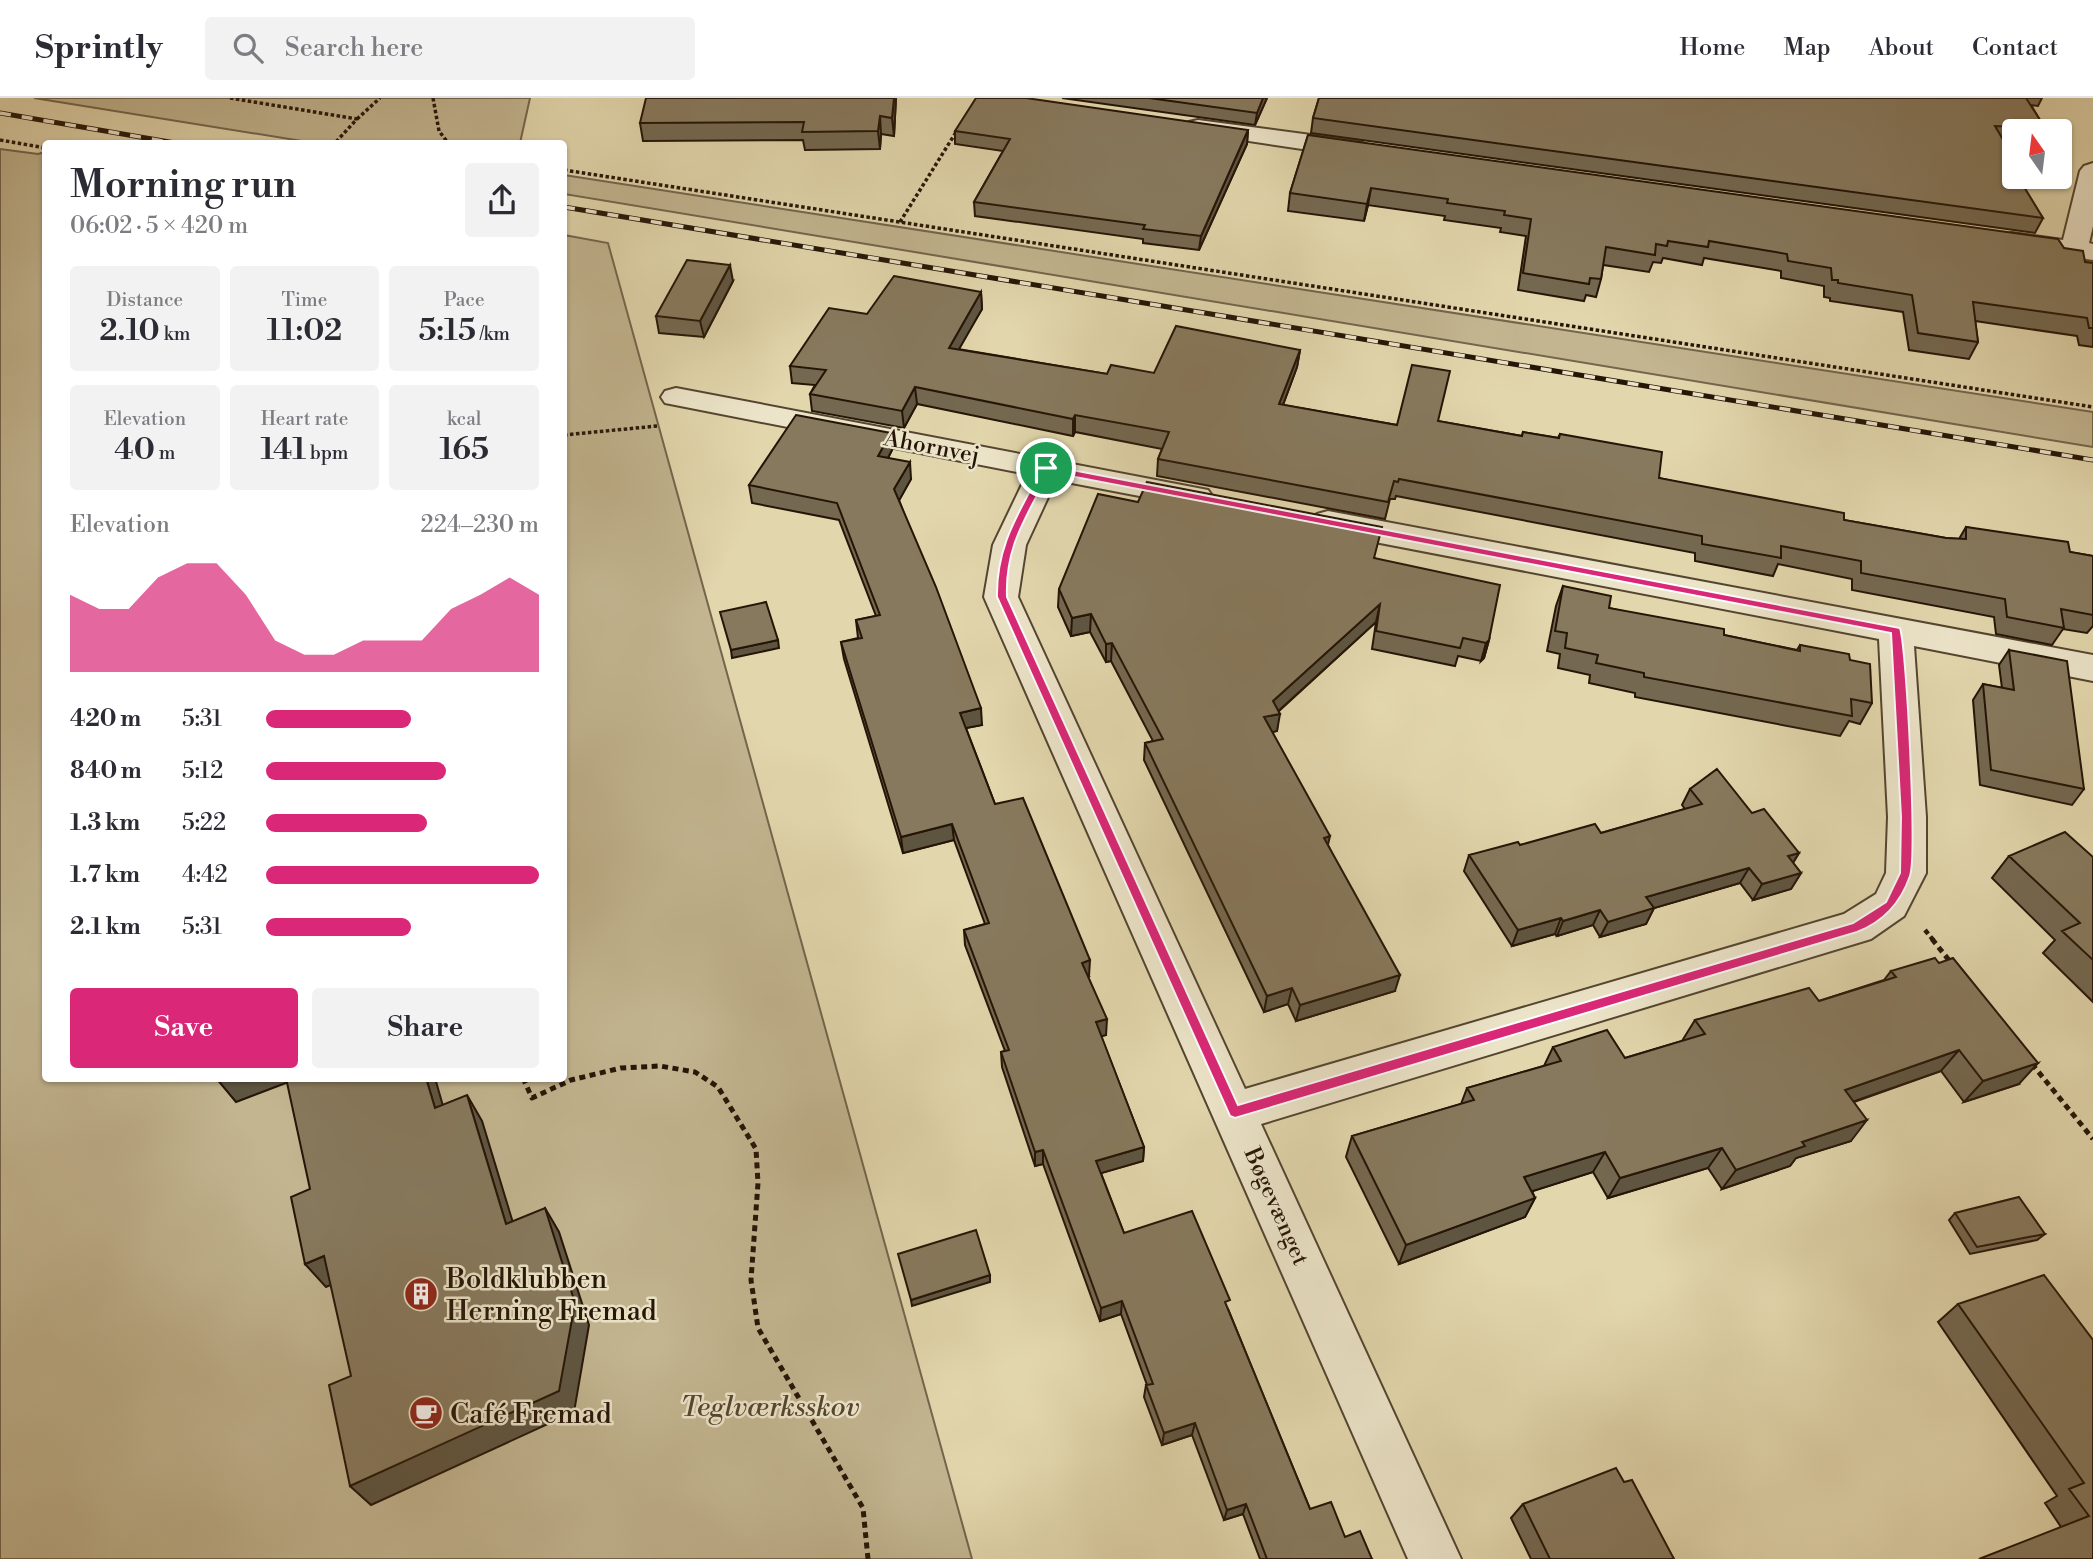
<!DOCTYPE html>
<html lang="en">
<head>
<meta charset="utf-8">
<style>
	body { margin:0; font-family:"Libre Bodoni",serif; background:#f2f2f3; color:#2b2b33; height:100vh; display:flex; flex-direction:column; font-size:26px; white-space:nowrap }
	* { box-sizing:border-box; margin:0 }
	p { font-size:23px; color:#7c7c81 }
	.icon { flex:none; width:38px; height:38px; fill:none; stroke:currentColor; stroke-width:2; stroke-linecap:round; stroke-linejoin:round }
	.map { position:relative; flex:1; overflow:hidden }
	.details { position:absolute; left:42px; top:42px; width:525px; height:942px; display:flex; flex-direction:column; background:#fff; border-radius:7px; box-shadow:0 2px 5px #0004 }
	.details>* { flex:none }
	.needle { width:46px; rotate:346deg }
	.tools { position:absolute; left:2002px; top:21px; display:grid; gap:14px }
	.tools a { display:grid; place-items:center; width:70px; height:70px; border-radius:7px; background:#fff; box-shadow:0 2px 5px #0004; font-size:35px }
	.pin { position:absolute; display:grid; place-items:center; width:60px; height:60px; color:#fff; margin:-30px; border:4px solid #fff; border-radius:50%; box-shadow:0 2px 7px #0007 }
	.round { display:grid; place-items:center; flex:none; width:74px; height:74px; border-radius:7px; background:#f2f2f3 }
	.head { display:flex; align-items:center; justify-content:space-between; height:119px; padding:0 28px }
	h1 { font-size:38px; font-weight:600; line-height:52px }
	.figures { display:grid; grid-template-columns:repeat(3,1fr); gap:10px; height:119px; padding:7px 28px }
	.figures div { display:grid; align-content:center; border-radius:7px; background:#f2f2f3; text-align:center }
	.figures b { font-size:30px; font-weight:600 }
	.figures small { font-size:19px; font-weight:400 }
	.figures p { font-size:19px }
	.chart { height:196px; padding:14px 28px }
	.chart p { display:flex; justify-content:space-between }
	.chart svg { width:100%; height:126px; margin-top:7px; fill:#db2777; opacity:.7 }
	.action { display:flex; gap:14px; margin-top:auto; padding:14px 28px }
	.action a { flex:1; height:80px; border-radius:7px; background:#db2777; color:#fff; font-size:28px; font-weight:600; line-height:80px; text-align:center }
	.action a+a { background:#f2f2f3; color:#2b2b33 }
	ul { padding:0 28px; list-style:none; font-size:23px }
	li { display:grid; grid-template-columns:112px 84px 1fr; align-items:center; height:52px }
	li i { height:18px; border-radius:9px; background:#db2777 }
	header { display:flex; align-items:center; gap:42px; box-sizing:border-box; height:98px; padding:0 35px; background:#fff; border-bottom:2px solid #e1e1e2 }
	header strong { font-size:33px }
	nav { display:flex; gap:38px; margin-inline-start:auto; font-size:24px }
	.search { width:490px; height:63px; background:#f2f2f3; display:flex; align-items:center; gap:18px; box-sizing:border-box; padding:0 24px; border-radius:7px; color:#7c7c81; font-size:26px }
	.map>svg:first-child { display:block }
</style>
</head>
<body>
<header>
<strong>Sprintly</strong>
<div class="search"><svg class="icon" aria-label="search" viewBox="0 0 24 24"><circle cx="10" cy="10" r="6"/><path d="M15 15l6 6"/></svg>Search here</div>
<nav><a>Home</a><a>Map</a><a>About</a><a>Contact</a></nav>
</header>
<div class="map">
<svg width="2093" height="1461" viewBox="0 0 2093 1461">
	<rect width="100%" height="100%" fill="#e2d6ac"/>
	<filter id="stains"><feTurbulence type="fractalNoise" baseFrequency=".00286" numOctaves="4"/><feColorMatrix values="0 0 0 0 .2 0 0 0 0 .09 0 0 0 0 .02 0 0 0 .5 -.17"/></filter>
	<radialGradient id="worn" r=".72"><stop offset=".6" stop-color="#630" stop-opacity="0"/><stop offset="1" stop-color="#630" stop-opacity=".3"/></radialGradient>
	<!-- green -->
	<path fill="#c2b590" stroke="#74654c" stroke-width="2" d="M34,0H530L520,45H314Z
		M0,51L38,56L45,54L46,980H564V137L608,145L972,1461H0Z
		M564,77L2093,314V349L564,96Z"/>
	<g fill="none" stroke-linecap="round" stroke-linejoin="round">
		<!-- street casing -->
		<g stroke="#544530" stroke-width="4">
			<path id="street" d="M1198,22L1356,43L1365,46L1369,51L1365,56L1356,59L1189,34L1186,29L1189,24Z
				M2093,65V128L2089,145L2093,146V162L2002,149L1999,143L2002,137L2012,135L2063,142L2080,73L2084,68Z
				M676,290L1208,392L1213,399L1208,406L1197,409L1056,382L1026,447L1018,499L1245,991L1844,816L1876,796L1886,775L1888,719L1879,541L1328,435L1317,432L1312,424L1317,416L1328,413L2093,557V583L1914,548L1926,719V775L1904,818L1871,841L1261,1026L1461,1461H1408L984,499L993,447L1027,376L665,305L661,299L665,293Z"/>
		</g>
		<!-- path-far2 -->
		<path stroke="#251507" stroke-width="3.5" stroke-dasharray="3.5 2.5" stroke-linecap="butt" d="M230,0L357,21L334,46
			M433,0L439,33L449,46
			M357,21L380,0
			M0,42L46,50
			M564,72L2093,309
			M900,124L958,31
			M564,337L657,328"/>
		<!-- path-far1 -->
		<path stroke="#251507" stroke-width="4.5" stroke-dasharray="5 3.5" stroke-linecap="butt" d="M1925,832L1934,843"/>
		<!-- path -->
		<path stroke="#251507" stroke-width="5" stroke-dasharray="6 4.5" stroke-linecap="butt" d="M1932,841L1952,866
			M2032,966L2093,1041
			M523,980L532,1000L571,982L621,970L660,968L695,974L718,989L756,1051L758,1085L751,1182L758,1230L863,1410L868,1461"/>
		<!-- street -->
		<use href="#street" fill="#ece4c9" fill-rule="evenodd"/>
		<!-- rail casing -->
		<g stroke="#251507" stroke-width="5">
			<path id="rail" d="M0,15L181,46
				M564,109L2093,362"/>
		</g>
		<!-- rail -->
		<use href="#rail" stroke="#ece4c9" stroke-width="3.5" stroke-dasharray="11" stroke-linecap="butt"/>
	</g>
	<!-- wall -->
	<path fill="#746850" stroke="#251507" stroke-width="2" d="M896,0L894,38L881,36L880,51L805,52L803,42L643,43L640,25Z
		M1062,0H1267L1255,27Z
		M1319,0H2042L2038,8L2031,7L2040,22L2035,33H2014V44L2004,43L2014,79L2043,120L2035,135L1311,35L1313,20Z
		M1248,32L1247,46L1199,152L1143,145V141L975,118L974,104L1003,53L955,46V33Z
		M1308,37L2064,150L2085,164L2093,165V249L2079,247L2077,238L1975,223L1978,244L1969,261L1909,252L1903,214L1830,203V200L1824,199V188L1781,180V173L1704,160L1702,167L1663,160L1661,165L1653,164L1649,174L1603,167L1601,181L1596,199L1586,197L1584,203L1518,192L1526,138L1500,134L1501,130L1444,122L1445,118L1368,107L1364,123L1288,113L1290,95Z
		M733,183L704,239L659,235L656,218Z
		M981,194L982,211L958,251L1107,276L1154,275L1300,252L1297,269L1283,307L1397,327L1438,323L1522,338L1523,334L1558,340L1560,336L1659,380L1844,422L1946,440L1959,441L1966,429L2070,454L2093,458V528L2087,535L2063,531L2052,547L1996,536L1994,519L1852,492V481L1778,466L1773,478L1695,463V455L1396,398L1395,401H1390L1385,421L1157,378L1158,361L1162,351L1075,334L1073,338L917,306L904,330L812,313L810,296L815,287L792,285L790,268L867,216Z
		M892,352L888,360L911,381L899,402L982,627L966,630L995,706L1089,878H1088L1106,937L1101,938L1144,1049L1143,1063L1101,1075L1124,1135L1228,1211L1310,1411L1372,1461H1260L1243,1416L1224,1422L1192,1337L1162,1347L1144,1299L1146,1287H1147L1121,1216L1100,1223L1043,1066L1035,1068L1002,969L1001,954L1005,953L965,847L964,832L985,826L954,742L903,755L844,561L841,544L858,540L856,522L876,518L839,422L752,405L749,387Z
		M1375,460L1489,542L1484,560L1481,563L1458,558L1455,568L1372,551L1376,524L1279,613L1277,633L1272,634L1328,747L1395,893L1296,923L1288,906L1264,914L1144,662L1145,645L1153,643L1111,563L1106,564L1090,534L1071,538L1058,509L1059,491Z
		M1563,488L1609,510L1724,537L1797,552L1800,547L1850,562L1872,605L1860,626L1849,623L1840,638L1635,599V595L1589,585L1590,577L1558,570L1560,556L1547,553L1556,508Z
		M2009,552L2084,691L2072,707L1980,687L1973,602L1983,586L2002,590L1999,567Z
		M1690,691L1752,715L1799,755L1793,765L1801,775L1791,791L1753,802L1740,785L1654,810L1646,826L1600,839L1593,827L1557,838L1555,836L1512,848L1464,773L1469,757L1520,747L1601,735L1685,711L1682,707Z
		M2009,758L2093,759V904L2043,855L2055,842L1992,780Z
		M1891,873L2019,986L1964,1004L1941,973L1854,1004L1851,1043L1796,1060L1790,1068L1722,1091L1708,1070L1608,1100L1593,1074L1532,1093L1535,1100L1525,1119L1399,1166L1346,1059L1352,1038L1461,1006L1467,990L1544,968L1553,949L1625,960L1682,943L1695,922L1819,903L1884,882Z
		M1955,1115L2045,1136L2037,1142L1970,1156L1949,1122Z
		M1958,1206L2093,1242V1461L2061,1429L2045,1405L2057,1398L1938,1224Z
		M1624,1384L1674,1461H1531L1511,1420L1523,1406Z"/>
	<!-- shaded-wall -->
	<path fill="#5e5541" stroke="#251507" stroke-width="2" d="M894,0H896L894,38L892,20Z
		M1263,0H1267L1255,27L1257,15Z
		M880,18L881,36L880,51L878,33Z
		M1248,32L1247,46L1199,152L1201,138Z
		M1371,90L1368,107L1364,123L1367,106Z
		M730,167L733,183L704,239L700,223Z
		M981,194L982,211L950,267L949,250Z
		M1300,252L1297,269L1277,323L1279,306Z
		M915,289L917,306L904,330L902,313Z
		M1075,317V334L1073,338V321Z
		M891,335L892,352L880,375L878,358Z
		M910,364L911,381L896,408L894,391Z
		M1380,506L1376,524L1274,617L1280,616L1277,633L1261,637L1264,619L1273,603Z
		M1091,516L1090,534L1071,538L1072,520Z
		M778,542L779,550L732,560L731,552Z
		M1489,542L1484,560L1481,563L1486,545Z
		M1112,545L1111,563L1106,564V546Z
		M981,610L982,627L961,631L960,615Z
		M952,726L954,742L903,755L901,739Z
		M1330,738L1326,755L1324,740Z
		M1799,755L1789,771L1788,758Z
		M1749,770L1740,785L1654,810L1646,826L1600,839L1608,824L1646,799Z
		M1801,775L1791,791L1753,802L1762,786Z
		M1600,812L1593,827L1557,838L1563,823Z
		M1561,820L1555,836L1512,848L1518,832Z
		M1090,862L1089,878L1081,880L1082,865Z
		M1400,877L1395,893L1296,923L1300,907Z
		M1292,890L1288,906L1264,914L1267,898Z
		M1107,921L1106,937L1095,940L1096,924Z
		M1959,952L1941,973L1829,1012L1845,992Z
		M2038,965L2019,986L1964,1004L1983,983Z
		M216,980H299L236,1004Z
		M426,980H435L451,1036L435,1010Z
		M467,997L482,1023L521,1151L506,1126Z
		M1867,1022L1851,1043L1796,1060L1790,1068L1722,1091L1736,1072L1802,1044Z
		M1144,1049L1143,1063L1095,1077L1096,1063Z
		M1722,1050L1708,1070L1608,1100L1620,1080Z
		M1043,1052V1066L1035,1068V1054Z
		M1605,1054L1593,1074L1514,1099L1524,1079Z
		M1535,1100L1525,1119L1399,1166L1406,1147Z
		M545,1110L559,1134L589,1227L574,1314L371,1407L350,1388Z
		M324,1158L344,1181L326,1189L305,1166Z
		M990,1177V1184L912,1208L911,1202Z
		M1122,1203L1121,1216L1100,1223L1101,1210Z
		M1195,1325L1192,1337L1162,1347L1164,1335Z
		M1246,1406L1243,1416L1224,1422L1227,1412Z"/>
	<!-- building -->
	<path fill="#87795d" stroke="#251507" stroke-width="2" d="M646,0H894L892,20L880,18L878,33L802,34L804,24L640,25Z
		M976,0H1026L1248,32L1201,138L1143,131L1145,127L974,104L1010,41L955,33Z
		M1149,0H1263L1257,15Z
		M1319,0H2026L2040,22H2032L2037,30L1995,28L2014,60V71H2013L2014,79H2018L2043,120L1313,20Z
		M1308,37L2058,141L2064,150L2083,153L2085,164L2093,165V230H2089L2087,220L1973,204L1978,244L1918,235L1912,197L1838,185V182H1832L1831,170L1788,163L1787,156L1709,143L1708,149L1668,143L1667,148L1656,146L1655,157L1606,149L1601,181L1590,180L1589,186L1523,175L1531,121L1504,117L1505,113L1447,105L1448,101L1371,90L1367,106L1290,95Z
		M687,162L730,167L700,223L656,218Z
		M894,178L981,194L949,250L1107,276L1111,267L1154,275L1176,228L1300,252L1279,306L1397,327L1412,267L1450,273L1438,323L1522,338L1523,334L1559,340L1560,336L1662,354L1659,380L1844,415V422L1946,440L1966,441V429L2068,444L2070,454L2093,458V517L2061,511L2064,530L2007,519L2005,501L1861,475V463L1781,448V460L1702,446V438L1399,381L1398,384L1394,383L1388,404L1158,361L1169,334L1075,317L1073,321L915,289L902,313L810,296L826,272L790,268L829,210L867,216Z
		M796,317L891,335L878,358L910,364L894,391L936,489L981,610L960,615L995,706L1023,700L1090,862L1082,865L1107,921L1096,924L1144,1049L1096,1063L1124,1135L1192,1113L1230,1202L1225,1204L1310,1411L1331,1404L1345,1439L1360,1433L1372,1461H1267L1246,1406L1227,1412L1195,1325L1164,1335L1146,1287L1153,1286L1122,1203L1101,1210L1043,1052L1035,1054L1001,954L1009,952L964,832L989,825L952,726L901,739L841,544L862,540L856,522L880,517L837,405L749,387Z
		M1147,384L1382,429L1374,460L1500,487L1489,542L1486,545L1463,540L1460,550L1376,533L1380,506L1273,603L1280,616L1264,619L1330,738L1324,740L1400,877L1300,907L1292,890L1267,898L1145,645L1163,641L1112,545L1106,546L1091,516L1072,520L1059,491L1098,396L1138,404Z
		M1563,488L1611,498L1609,510L1724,531V537L1800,553V547L1849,556L1850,562L1870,566L1872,605L1851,601L1852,618L1644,579V575L1596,565L1598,557L1565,550L1567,535L1555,533Z
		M766,504L778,542L731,552L720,514Z
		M2009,552L2067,563L2084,691L1991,672L1983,586L2014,592Z
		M1717,671L1752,715L1764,711L1799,755L1788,758L1801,775L1762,786L1749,770L1646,799L1654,810L1608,824L1600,812L1563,823L1561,820L1518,832L1469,757L1518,744L1520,747L1595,726L1601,735L1702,706L1690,691Z
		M2065,734L2093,759V862L2062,833L2080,825L2009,758Z
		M1935,860L1939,865L1953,860L2038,965L1983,983L1959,952L1845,992L1867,1022L1802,1044L1805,1048L1736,1072L1722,1050L1620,1080L1605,1054L1524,1079L1535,1100L1406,1147L1352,1038L1474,1002L1467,990L1561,963L1553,949L1607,932L1625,960L1705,936L1695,922L1809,890L1819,903L1896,879L1891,873Z
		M286,980H426L435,1010L467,997L506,1126L545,1110L575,1205L559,1293L350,1388L329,1287L351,1278L324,1158L305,1166L291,1099L310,1091Z
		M2019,1099L2045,1136L1977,1149L1955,1115Z
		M976,1132L990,1177L911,1202L898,1156Z
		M2044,1177L2093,1242V1461H1979L2089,1418L2069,1391L2084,1385L1958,1206Z
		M1616,1370L1624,1384L1632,1382L1674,1461H1550L1523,1406Z"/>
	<!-- route -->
	<path fill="#db2777" stroke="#fff" stroke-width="2" fill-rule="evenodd" d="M1046,367L1900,530C1907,552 1917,758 1910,778C1901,804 1883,824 1857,834L1235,1020L1230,1018L997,499C996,447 1019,415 1042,370ZM1049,374L1891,535L1901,719L1900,775L1886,804L1853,825L1238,1007L1007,499C1005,447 1027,419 1049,374Z"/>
	<!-- icons -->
	<defs>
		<g id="building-disc" transform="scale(1.75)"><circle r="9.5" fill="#8f2418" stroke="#ece4c9"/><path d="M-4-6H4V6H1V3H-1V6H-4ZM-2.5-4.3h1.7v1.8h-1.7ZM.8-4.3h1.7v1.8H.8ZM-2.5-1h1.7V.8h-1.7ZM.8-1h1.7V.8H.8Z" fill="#fff"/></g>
		<g id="cafe-disc" transform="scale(1.75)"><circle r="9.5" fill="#8f2418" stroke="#ece4c9"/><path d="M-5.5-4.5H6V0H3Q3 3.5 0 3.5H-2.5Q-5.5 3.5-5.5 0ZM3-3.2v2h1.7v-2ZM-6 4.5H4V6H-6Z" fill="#fff"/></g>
	</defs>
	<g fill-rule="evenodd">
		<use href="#building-disc" x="421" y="1196"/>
		<use href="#cafe-disc" x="426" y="1315"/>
	</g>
	<g text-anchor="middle" stroke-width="5" stroke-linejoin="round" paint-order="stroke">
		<!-- street labels -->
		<g font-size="23" fill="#251507" stroke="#ece4c9">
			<text transform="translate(932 348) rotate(11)" y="8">Ahornvej</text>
			<text transform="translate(1277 1108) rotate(66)" y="8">Bøgevænget</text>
		</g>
		<!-- near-poi labels -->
		<g font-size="28" fill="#251507" stroke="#ece4c9" text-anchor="start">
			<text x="446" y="1190">Boldklubben<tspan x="446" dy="32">Herning Fremad</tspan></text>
			<text x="450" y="1325">Café Fremad</text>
		</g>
		<!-- near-park labels -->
		<g font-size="28" font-style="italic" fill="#544530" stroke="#ece4c9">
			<text x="770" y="1318">Teglværksskov</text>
		</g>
	</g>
	<rect width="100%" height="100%" filter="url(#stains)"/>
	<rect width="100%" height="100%" fill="url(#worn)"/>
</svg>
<div class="tools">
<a><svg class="needle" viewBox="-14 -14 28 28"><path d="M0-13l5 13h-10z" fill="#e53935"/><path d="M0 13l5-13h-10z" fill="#7c7c81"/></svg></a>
</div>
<div class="pin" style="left:1046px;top:370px;background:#1e9e55"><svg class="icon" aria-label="arrive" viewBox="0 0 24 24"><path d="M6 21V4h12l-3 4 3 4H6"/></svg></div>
<section class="details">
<div class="head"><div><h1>Morning run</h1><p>06:02 · 5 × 420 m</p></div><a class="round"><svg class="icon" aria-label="share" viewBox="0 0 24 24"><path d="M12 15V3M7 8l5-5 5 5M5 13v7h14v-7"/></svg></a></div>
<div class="figures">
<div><p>Distance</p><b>2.10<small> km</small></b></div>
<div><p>Time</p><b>11:02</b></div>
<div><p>Pace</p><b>5:15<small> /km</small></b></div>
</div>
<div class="figures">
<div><p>Elevation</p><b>40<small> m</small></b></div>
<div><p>Heart rate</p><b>141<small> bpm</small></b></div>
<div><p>kcal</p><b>165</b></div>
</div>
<div class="chart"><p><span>Elevation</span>224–230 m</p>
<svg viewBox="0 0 160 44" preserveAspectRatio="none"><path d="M0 44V17L10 22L20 22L30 11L40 6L50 6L60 17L70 33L80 38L90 38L100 33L110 33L120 33L130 22L140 17L150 11L160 17V44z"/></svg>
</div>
<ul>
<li><b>420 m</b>5:31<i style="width:53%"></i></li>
<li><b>840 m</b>5:12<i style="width:66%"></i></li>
<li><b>1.3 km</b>5:22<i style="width:59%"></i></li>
<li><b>1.7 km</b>4:42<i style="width:100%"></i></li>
<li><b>2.1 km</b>5:31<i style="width:53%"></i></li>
</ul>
<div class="action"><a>Save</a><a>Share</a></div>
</section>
</div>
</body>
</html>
